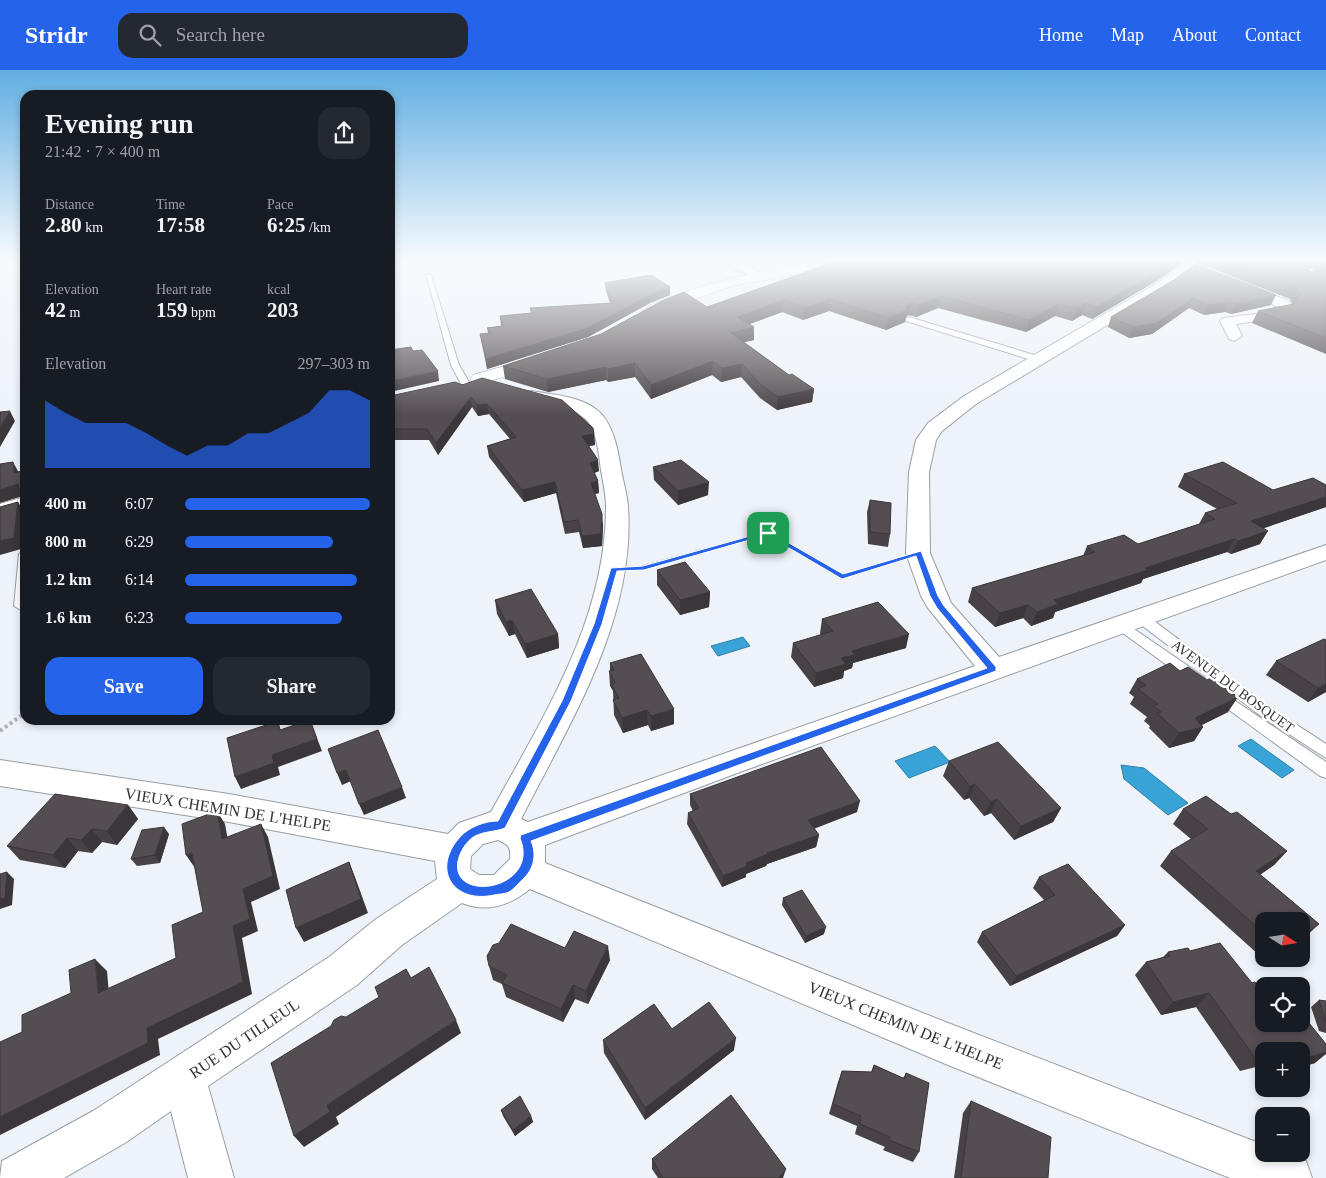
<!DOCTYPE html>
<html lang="en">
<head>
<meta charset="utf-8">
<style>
	body { margin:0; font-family:Georgia,serif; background:#242831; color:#f1f3f6; height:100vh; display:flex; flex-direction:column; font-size:19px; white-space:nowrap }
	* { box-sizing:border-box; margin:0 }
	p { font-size:16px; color:#9ea1a6 }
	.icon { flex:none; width:28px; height:28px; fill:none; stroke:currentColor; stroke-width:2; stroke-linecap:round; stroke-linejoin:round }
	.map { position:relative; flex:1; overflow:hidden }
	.sheet { position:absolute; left:20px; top:20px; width:375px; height:635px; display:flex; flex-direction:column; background:#171b24; border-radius:15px; box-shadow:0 2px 8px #0003 }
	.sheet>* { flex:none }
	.needle { width:32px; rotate:102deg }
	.controls { position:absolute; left:1255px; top:842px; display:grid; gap:10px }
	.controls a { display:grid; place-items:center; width:55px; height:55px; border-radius:10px; background:#171b24; box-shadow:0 2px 8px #0003; font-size:25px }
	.pin { position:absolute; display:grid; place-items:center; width:42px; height:42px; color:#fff; margin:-21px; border-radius:10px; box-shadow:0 2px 8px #0006 }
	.round { display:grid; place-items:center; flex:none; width:52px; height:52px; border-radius:15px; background:#242831 }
	.head { display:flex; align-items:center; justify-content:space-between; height:85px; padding:0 25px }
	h1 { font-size:28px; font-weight:700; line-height:38px }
	.figures { display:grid; grid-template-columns:repeat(3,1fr); gap:8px; height:85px; padding:5px 25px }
	.figures div { display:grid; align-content:center }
	.figures b { font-size:21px; font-weight:700 }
	.figures small { font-size:14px; font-weight:400 }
	.figures p { font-size:14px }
	.chart { height:140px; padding:10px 25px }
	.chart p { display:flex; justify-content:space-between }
	.chart svg { width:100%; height:90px; margin-top:5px; fill:#2563eb; opacity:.7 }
	.primary-button { display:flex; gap:10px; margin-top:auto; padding:10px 25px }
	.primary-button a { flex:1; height:58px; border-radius:15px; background:#2563eb; color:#fff; font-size:20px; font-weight:700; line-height:58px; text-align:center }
	.primary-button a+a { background:#242831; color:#f1f3f6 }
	ul { padding:0 25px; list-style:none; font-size:16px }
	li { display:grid; grid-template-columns:80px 60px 1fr; align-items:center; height:38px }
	li i { height:12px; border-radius:6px; background:#2563eb }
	header { display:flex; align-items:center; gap:30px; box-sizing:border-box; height:70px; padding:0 25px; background:#2563eb; color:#fff }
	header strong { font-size:24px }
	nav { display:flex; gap:28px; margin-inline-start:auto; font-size:18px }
	.search { width:350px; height:45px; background:#242831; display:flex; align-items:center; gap:12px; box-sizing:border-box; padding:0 18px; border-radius:15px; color:#9ea1a6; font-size:19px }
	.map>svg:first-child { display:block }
</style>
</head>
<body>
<header>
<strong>Stridr</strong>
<div class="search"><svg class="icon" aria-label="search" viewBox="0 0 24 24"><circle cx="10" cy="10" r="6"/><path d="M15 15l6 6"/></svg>Search here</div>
<nav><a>Home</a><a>Map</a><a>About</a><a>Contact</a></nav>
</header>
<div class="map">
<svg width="1326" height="1108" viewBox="0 0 1326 1108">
	<rect width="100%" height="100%" fill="#eef3fa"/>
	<!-- water -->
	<path fill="#37a3d7" stroke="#3581a6" d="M743,567L750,576L718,586L711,576Z
		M1251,669L1294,700L1282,708L1238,676Z
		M935,676L950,692L909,708L895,691Z
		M1121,695L1144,698L1188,733L1168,745L1124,709Z"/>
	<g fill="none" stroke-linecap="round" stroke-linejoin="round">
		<!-- lane casing -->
		<g stroke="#989da4" stroke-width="2">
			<path id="lane" d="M426,204L431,205L459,295L469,312L467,314H461L451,295Z
				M909,247L1044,288L1045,290L1038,292L906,251L905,249Z
				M25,480V539L21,540L14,536L19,484Z
				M1141,544L1146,545L1271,638L1326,674V688L1261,646L1136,551L1134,548L1136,545Z
				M1121,550L1204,607L1206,611L1204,615H1194L1116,558L1114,555Z
				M1219,620L1326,692V708L1320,706L1214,629L1211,625L1214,621Z"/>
		</g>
		<!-- street casing -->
		<g stroke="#989da4" stroke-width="2">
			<path id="street" d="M733,189H745L744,193L767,206L760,210L732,198L731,195Z
				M1182,189H1194L1196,196L1169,218L976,334L942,361L936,370L929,402L930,483L951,533L999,587L1326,475V490L740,702L545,775V793L948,953L1264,1075V1084H1287L1306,1091L1312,1108H1230L948,995L530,819C509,836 487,843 462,833L402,875L357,915L208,1016L234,1108H188L171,1041L125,1073L64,1108H0L2,1091L93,1041L329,887L376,849L437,809L435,791L229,752L0,716V690L229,724L448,764L459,753L491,742C543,647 606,550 606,437C606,425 603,412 601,400C599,385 597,357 583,347C568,335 544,334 526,330L523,326L526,322L532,321C553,325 580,326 597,340C613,352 618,380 621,399C623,411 627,424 628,436C636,548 570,653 521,749L528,752L975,596L928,538L921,526L906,483L909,402L916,370L928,353L964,326L1159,212L1183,195ZM498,770C509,775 511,777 510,789L494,805H479L470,799L471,786L483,774Z
				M1240,211L1289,231L1292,238L1278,248L1236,254L1242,266L1234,271L1229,269L1220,251L1222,248L1265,243L1278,237L1235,218L1233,215Z"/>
		</g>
		<!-- secondary casing -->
		<g stroke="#989da4" stroke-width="1">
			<path id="secondary" d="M831,189H865L859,193L732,216L654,244L646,239L649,236C707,211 768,199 831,189Z
				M540,286L546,287L549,291L546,295L479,314L473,313L470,309L473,305Z
				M25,427V441L0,448V434Z"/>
		</g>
		<!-- path-far1 -->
		<path stroke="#acb0b6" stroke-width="3" stroke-dasharray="2.5 2.5" stroke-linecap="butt" d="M637,498L768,463L842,507L896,490"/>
		<!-- path -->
		<path stroke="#acb0b6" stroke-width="4" stroke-dasharray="3 3" stroke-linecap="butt" d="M0,661L25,643"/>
		<!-- lane -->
		<use href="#lane" fill="#fff" fill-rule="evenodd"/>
		<!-- street -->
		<use href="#street" fill="#fff" fill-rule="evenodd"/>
		<!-- secondary -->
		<use href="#secondary" fill="#fff" fill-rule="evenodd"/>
	</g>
	<!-- wall -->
	<path fill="#484246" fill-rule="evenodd" d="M1040,189H1183L1181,194L1158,210L1092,249L1082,245L1072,251L1055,246L1026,262L938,238L916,247L908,245L906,247L905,252L886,260L829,241L803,250L782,242L750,254L754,257V270L744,272L789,305L814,319L812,332L777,340L760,328L741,307L721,312L712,305L651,329L635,307L608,312L606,310L548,322L505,309L503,296L707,237L1015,192Z
		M1196,189H1326V284L1252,253L1258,241L1292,234L1290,229L1197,193ZM1314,198L1312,202L1307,200Z
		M1174,210L1271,235L1231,244L1225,242L1204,245L1189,238L1152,264L1129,268L1108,257L1111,247Z
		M605,213L670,217V225L650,233L588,267L487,299L480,264L488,263L487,258L501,256L500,246L531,243L530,238L610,233L606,221Z
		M455,312L594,364L595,375L589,376L599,401L594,403L598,411L599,423L595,424L603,456L602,476L583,478L579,462L565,464L556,423L524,432L489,387L487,376L510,369L489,344L478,346L472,337L438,385L429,370H390V326Z
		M653,397L708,425L678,435L654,410Z
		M1184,404L1273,420L1326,415V437L1263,458L1260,474L1231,484L1227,482L1143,509L1141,513L1055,542L1053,548L1031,556L1023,548L995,557L968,532L972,518L1083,486L1087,476L1138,474L1199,454L1205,443L1217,439L1178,417Z
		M870,430L890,464L888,477L868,474L867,442Z
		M657,500L710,522L709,537L680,545L657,515Z
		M495,530L558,564L559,578L527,588L515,564L509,566L497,544Z
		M822,549L906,578L853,593L852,598L844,601L843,608L814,617L791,587L793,573L821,565L820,563Z
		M1326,570V622L1308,632L1266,605L1276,591Z
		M610,593L674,654L651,661L648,655L623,663L614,645L613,621L610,616L609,601H610Z
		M1180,601L1228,642L1202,655L1203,657L1194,671L1169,678L1149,658L1150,656L1144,651L1147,647L1130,634L1134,627L1129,623L1137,609Z
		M949,691L1061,738L1053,752L1014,770L991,743L984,746L969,728L964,730L943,706Z
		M690,724L857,742L814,758L819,765L816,777L767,794L766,796L746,804V807L722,817L687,754L688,743L693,741L690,735Z
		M128,735L138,749L117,775L102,772L92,783L78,781L65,798L20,790L7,776Z
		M1183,739L1231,744L1287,781L1274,795L1260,805L1319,854L1301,870V851H1264V889H1276L1269,894L1160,796L1171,781L1191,769L1173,754Z
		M169,764L160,793L137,796L131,789Z
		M1039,807L1125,855L1117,866L1010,916L977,872L982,862L1044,830L1033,818Z
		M783,828L824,864L805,873L782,835Z
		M565,878L610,890L588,934L575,929L563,952L506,927L502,914L493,910L489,896Z
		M1190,881L1252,913L1260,918L1301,954V934L1306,941L1302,944L1315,993L1301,997V981H1264V995L1240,1001L1196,937L1161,945L1135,905L1146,892L1163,887L1168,882Z
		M1319,930L1326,931V963L1319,961L1311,937Z
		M603,970L734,980L645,1050L604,983Z
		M874,995L903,1008L906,1003L919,1082L913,1092L883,1080L885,1077L855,1064L857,1056L829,1044L838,1012L842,1001L871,1002Z
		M971,1031L1048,1108H954L963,1043Z
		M501,1040L531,1046L533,1052L515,1066L503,1046Z
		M652,1089L783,1108H658L652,1099Z"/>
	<!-- shaded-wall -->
	<path fill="#3b3639" d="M1176,189H1183L1181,194L1158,210L1092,249L1096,237Z
		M1310,189H1326V194L1315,195L1314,198L1299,202L1302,195L1305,191Z
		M670,217V225L650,233L588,267L487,299L486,289Z
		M1276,225L1271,235L1231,244L1236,234Z
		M941,226L938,238L916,247L919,235Z
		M1193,228L1189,238L1152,264L1129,268L1133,257Z
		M830,229L829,241L803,250L804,238Z
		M784,230L782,242L736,259L737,247Z
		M1230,232L1225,242L1204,245L1209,235Z
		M911,233L908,245L906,247L905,252L886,260L889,248Z
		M1086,233L1082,245L1072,251L1076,238Z
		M1059,234L1055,246L1026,262L1029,250Z
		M754,257V270L731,275V263Z
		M713,291L712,305L651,329V315Z
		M635,293V307L608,312V299Z
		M742,294L741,307L721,312L722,298Z
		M606,297V310L548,322L547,309Z
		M438,301L439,311L390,322V311Z
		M814,319L812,332L777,340L778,327Z
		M471,327L472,337L438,385L436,373Z
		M487,334L489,344L478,346L477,335Z
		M10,341L15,351L0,377V357Z
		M594,364L595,375L583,377L582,366Z
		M598,390L599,401L591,404L590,393Z
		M13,392L19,403H14Z
		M25,400V430L23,426L0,433V420Z
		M598,411L599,423L592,424L591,413Z
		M555,412L556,423L524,432L522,420Z
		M709,412L708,425L678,435V421Z
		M1326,427V437L1244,465L1251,451Z
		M18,432L25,443L21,479L0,485V471Z
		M602,444L603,456L602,476L583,478L582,466Z
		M1268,461L1260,474L1231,484L1238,471Z
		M1234,469L1227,482L1143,509L1141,513L1055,542L1053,548L1031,556L1037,542L1054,530L1145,498Z
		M710,522L709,537L680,545V530Z
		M1028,535L1023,548L995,557L1000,543Z
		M512,550L515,564L509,566L506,552Z
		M558,564L559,578L527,588L525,574Z
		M909,564L906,578L853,593L852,598L844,601L843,608L814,617L816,603L841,588L852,581Z
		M1326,614V622L1308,632L1318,618Z
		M1238,627L1228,642L1193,659L1203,657L1194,671L1169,678L1179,663L1195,648Z
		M674,639V654L651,661V646Z
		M647,640L648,655L623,663L622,648Z
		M310,650L322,681L278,697L280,705L241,719L235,707L272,685Z
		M346,700L351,711L342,715L337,703Z
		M975,714L969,728L964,730L970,716Z
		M402,717L406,728L364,745L359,734Z
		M997,729L991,743L984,746L991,732Z
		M860,731L857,742L806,762L808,750Z
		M128,735L138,749L117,775L107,761Z
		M1061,738L1053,752L1014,770L1021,756Z
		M217,741L225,754L230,782L222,769Z
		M261,754L268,767L280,819L251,832L258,861L242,868L252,924L158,969L160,985L0,1065V1047L147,958L233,856Z
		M164,757L169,764L160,793L155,785Z
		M92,759L102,772L92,783L81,770Z
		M819,765L816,777L767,794L766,796L746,804V807L722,817L723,806L746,793L767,783Z
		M67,768L78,781L65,798L53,785Z
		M1287,781L1274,795L1243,816L1256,801Z
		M192,783L195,798L186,785Z
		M349,792L355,807L368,843L304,872L296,858Z
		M7,802L14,809L12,835L0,839V829Z
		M1319,854L1304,868L1301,870V867Z
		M1125,855L1117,866L1010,916L1016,906Z
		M826,857L824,864L805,873L806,866Z
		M608,876L610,890L588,934L586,921Z
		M95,889L107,901L110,935L98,923Z
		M573,915L575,929L563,952L561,939Z
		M1209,923L1196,937L1161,945L1173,932Z
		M456,950L461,963L336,1047L339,1054L304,1077L294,1066L327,1035Z
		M736,968L734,980L645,1050V1038Z
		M1326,982V984L1315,993L1301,997V989H1302Z
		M531,1046L533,1052L515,1066L513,1060Z
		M786,1099L783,1108H778Z"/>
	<!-- building -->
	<path fill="#544d51" stroke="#3b3639" d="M843,189H1009L1015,192L1040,189H1176L1162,199L1096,237L1086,233L1076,238L1059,234L1029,250L941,226L919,235L911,233L906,236L907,240L889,248L830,229L804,238L784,230L737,247L754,257L731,263L789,305L792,304L814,319L778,327L761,315L742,294L722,298L713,291L651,315L635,293L608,299L606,297L547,309L503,296L601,264L662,231L684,222L707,237Z
		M1222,189H1310L1305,191L1302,195L1303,197L1326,209V268L1258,241L1294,234L1300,225L1296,218Z
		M1326,192V201L1315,195Z
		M1195,194L1276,225L1236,234L1230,232L1209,235L1193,228L1157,253L1133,257L1111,247L1174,210Z
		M651,205L670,217L650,225L588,258L486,289L480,264L492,263L487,258L503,256L500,246L532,243L530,238L613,233L605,213Z
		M411,277L413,281L422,280L438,301L390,311V280Z
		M482,308L562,330L593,358L594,364L582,366L598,390L590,393L598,411L591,413L602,444L601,464L582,466L578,450L564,452L555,412L522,420L487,376L516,367L487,334L477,335L471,327L436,373L427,359H390V326L455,312L462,315Z
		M10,341L0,357V342Z
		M681,390L709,412L678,421L653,397Z
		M13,392L14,403L25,400L20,422L18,414L0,420V394Z
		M1223,392L1273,420L1313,408L1326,415V427L1251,451L1268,461L1238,471L1234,469L1145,498L1148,500L1054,530L1058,534L1037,542L1028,535L1000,543L972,518L1095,482L1087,476L1124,465L1138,474L1215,449L1205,443L1237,433L1184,404Z
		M870,430L891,433L890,464L870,462Z
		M18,432L14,468L0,471V437Z
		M685,492L710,522L680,530L657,500Z
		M531,519L558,564L525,574L512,550L506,552L495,530Z
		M878,532L909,564L852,581L855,585L841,588L846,594L816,603L793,573L833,561L822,549Z
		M1324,569L1326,570V614L1318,618L1276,591Z
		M641,584L674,639L651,646L647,640L622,648L613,630L619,628L612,616L615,612L609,601L614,600L610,593Z
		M1170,593L1180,601L1188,597L1207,610L1211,608L1238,627L1195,648L1203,657L1179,663L1157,643L1161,642L1153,636L1158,634L1138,619L1146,615L1137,609Z
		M309,650H310L317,669L272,685L274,693L235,707L227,668L278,651L280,660Z
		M378,660L402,717L359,734L346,700L337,703L328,679Z
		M998,672L1061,738L1021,756L997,729L991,732L975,714L970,716L949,691Z
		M821,677L860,731L808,750L819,765L767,783L768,784L746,793L747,796L723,806L688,743L699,738L690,724Z
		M55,724L128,735L107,761L92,759L81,770L67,768L53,785L7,776Z
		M1206,726L1231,744L1237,742L1287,781L1256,801L1319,854L1301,867V851H1264V863L1171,781L1208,759L1183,739Z
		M217,741L222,769L261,754L273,806L243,819L250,849L233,856L243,912L147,958L148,973L0,1047V972L22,962V945L71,923L69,900L95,889L98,923L176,888L172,855L203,842L192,783L186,785L182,754Z
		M164,757L155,785L131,789L142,760Z
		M349,792L361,829L296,858L286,820Z
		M1068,794L1125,855L1016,906L982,862L1055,825L1039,807Z
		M7,802L5,828L0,829V804Z
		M802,820L826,857L806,866L783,828Z
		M511,854L565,878L574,861L608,876L586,921L573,915L561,939L502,913L507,905L489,896L487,886L493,875L499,873Z
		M1220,873L1252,913L1255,912L1260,918L1264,917V954H1301V943L1326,974V982L1302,989L1301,987V981H1297L1295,978L1283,981H1264V986L1255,988L1209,923L1173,932L1146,892L1170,886L1168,882L1188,878L1190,881Z
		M429,897L456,950L327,1035L330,1042L294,1066L271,993L331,956L334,950L341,946L346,947L379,927L375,917L406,899L411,908Z
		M1284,913L1287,916H1269Z
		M1319,930L1326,931V952Z
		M709,932L736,968L645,1038L603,970L654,934L672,959Z
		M1301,934L1306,941L1301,939Z
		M874,995L905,1009L906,1003L929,1013L919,1082L889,1070L890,1067L860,1054L861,1046L833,1034L842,1001L872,1002Z
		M731,1025L786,1099L778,1108H663L652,1089Z
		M520,1026L531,1046L513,1060L501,1040Z
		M971,1031L1051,1067L1048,1108H961Z"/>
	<!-- sky -->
	<linearGradient id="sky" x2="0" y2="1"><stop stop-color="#61ade1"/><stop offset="0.55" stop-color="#f7fafd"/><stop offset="1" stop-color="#f7fafd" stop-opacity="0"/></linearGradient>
	<rect width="1326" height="345" fill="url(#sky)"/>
	<!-- route -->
	<path fill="#2563eb" stroke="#fff" fill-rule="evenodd" d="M768,461L843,504L921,481L938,526L944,536L996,597V601L531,771C537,784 534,799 523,809C519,813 514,819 509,822C505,824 499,824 494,825C453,834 431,799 460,767C469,757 485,751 498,751L562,631L594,554L611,498L643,496ZM767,465L842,509L916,486L930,526L937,538L987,598L521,765L520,768C541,820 450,834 458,791C460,782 466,771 475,766C485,761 495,762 505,758L571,631L602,554L617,501L644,500Z"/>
	<g text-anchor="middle" stroke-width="5" stroke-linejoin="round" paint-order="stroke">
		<!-- street labels -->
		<g font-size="14" fill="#313335" stroke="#fff">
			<text transform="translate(1233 616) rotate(36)" y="5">AVENUE DU BOSQUET</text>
		</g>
		<!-- near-street labels -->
		<g font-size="16" fill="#313335" stroke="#fff">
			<text transform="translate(228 739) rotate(9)" y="6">VIEUX CHEMIN DE L'HELPE</text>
			<text transform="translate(906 955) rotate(22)" y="6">VIEUX CHEMIN DE L'HELPE</text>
			<text transform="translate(244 968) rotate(-34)" y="6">RUE DU TILLEUL</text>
		</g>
	</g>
</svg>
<div class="controls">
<a><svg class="needle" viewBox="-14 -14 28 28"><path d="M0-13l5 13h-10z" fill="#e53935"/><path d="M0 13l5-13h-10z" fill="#9ea1a6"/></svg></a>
<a><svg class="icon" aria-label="locate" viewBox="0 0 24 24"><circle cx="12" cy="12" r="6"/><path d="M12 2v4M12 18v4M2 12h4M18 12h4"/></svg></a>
<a>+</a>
<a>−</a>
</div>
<div class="pin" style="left:768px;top:463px;background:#1e9e55"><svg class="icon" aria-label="arrive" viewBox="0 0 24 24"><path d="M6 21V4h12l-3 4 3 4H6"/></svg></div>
<section class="sheet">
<div class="head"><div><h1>Evening run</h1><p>21:42 · 7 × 400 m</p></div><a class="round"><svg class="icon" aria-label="share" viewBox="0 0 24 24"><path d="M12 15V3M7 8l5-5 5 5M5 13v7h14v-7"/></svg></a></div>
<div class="figures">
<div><p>Distance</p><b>2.80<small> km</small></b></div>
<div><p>Time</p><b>17:58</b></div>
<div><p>Pace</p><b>6:25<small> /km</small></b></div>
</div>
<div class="figures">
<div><p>Elevation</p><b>42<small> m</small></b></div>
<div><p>Heart rate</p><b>159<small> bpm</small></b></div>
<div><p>kcal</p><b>203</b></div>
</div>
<div class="chart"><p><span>Elevation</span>297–303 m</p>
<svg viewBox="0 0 160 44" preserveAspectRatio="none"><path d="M0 44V11L10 17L20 22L30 22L40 22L50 27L60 33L70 38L80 33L90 33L100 27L110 27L120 22L130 17L140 6L150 6L160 11V44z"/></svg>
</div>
<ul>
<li><b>400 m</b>6:07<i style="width:100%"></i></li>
<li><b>800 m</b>6:29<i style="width:80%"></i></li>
<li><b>1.2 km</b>6:14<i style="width:93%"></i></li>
<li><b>1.6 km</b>6:23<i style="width:85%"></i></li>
</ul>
<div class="primary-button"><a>Save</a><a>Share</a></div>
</section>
</div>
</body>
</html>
